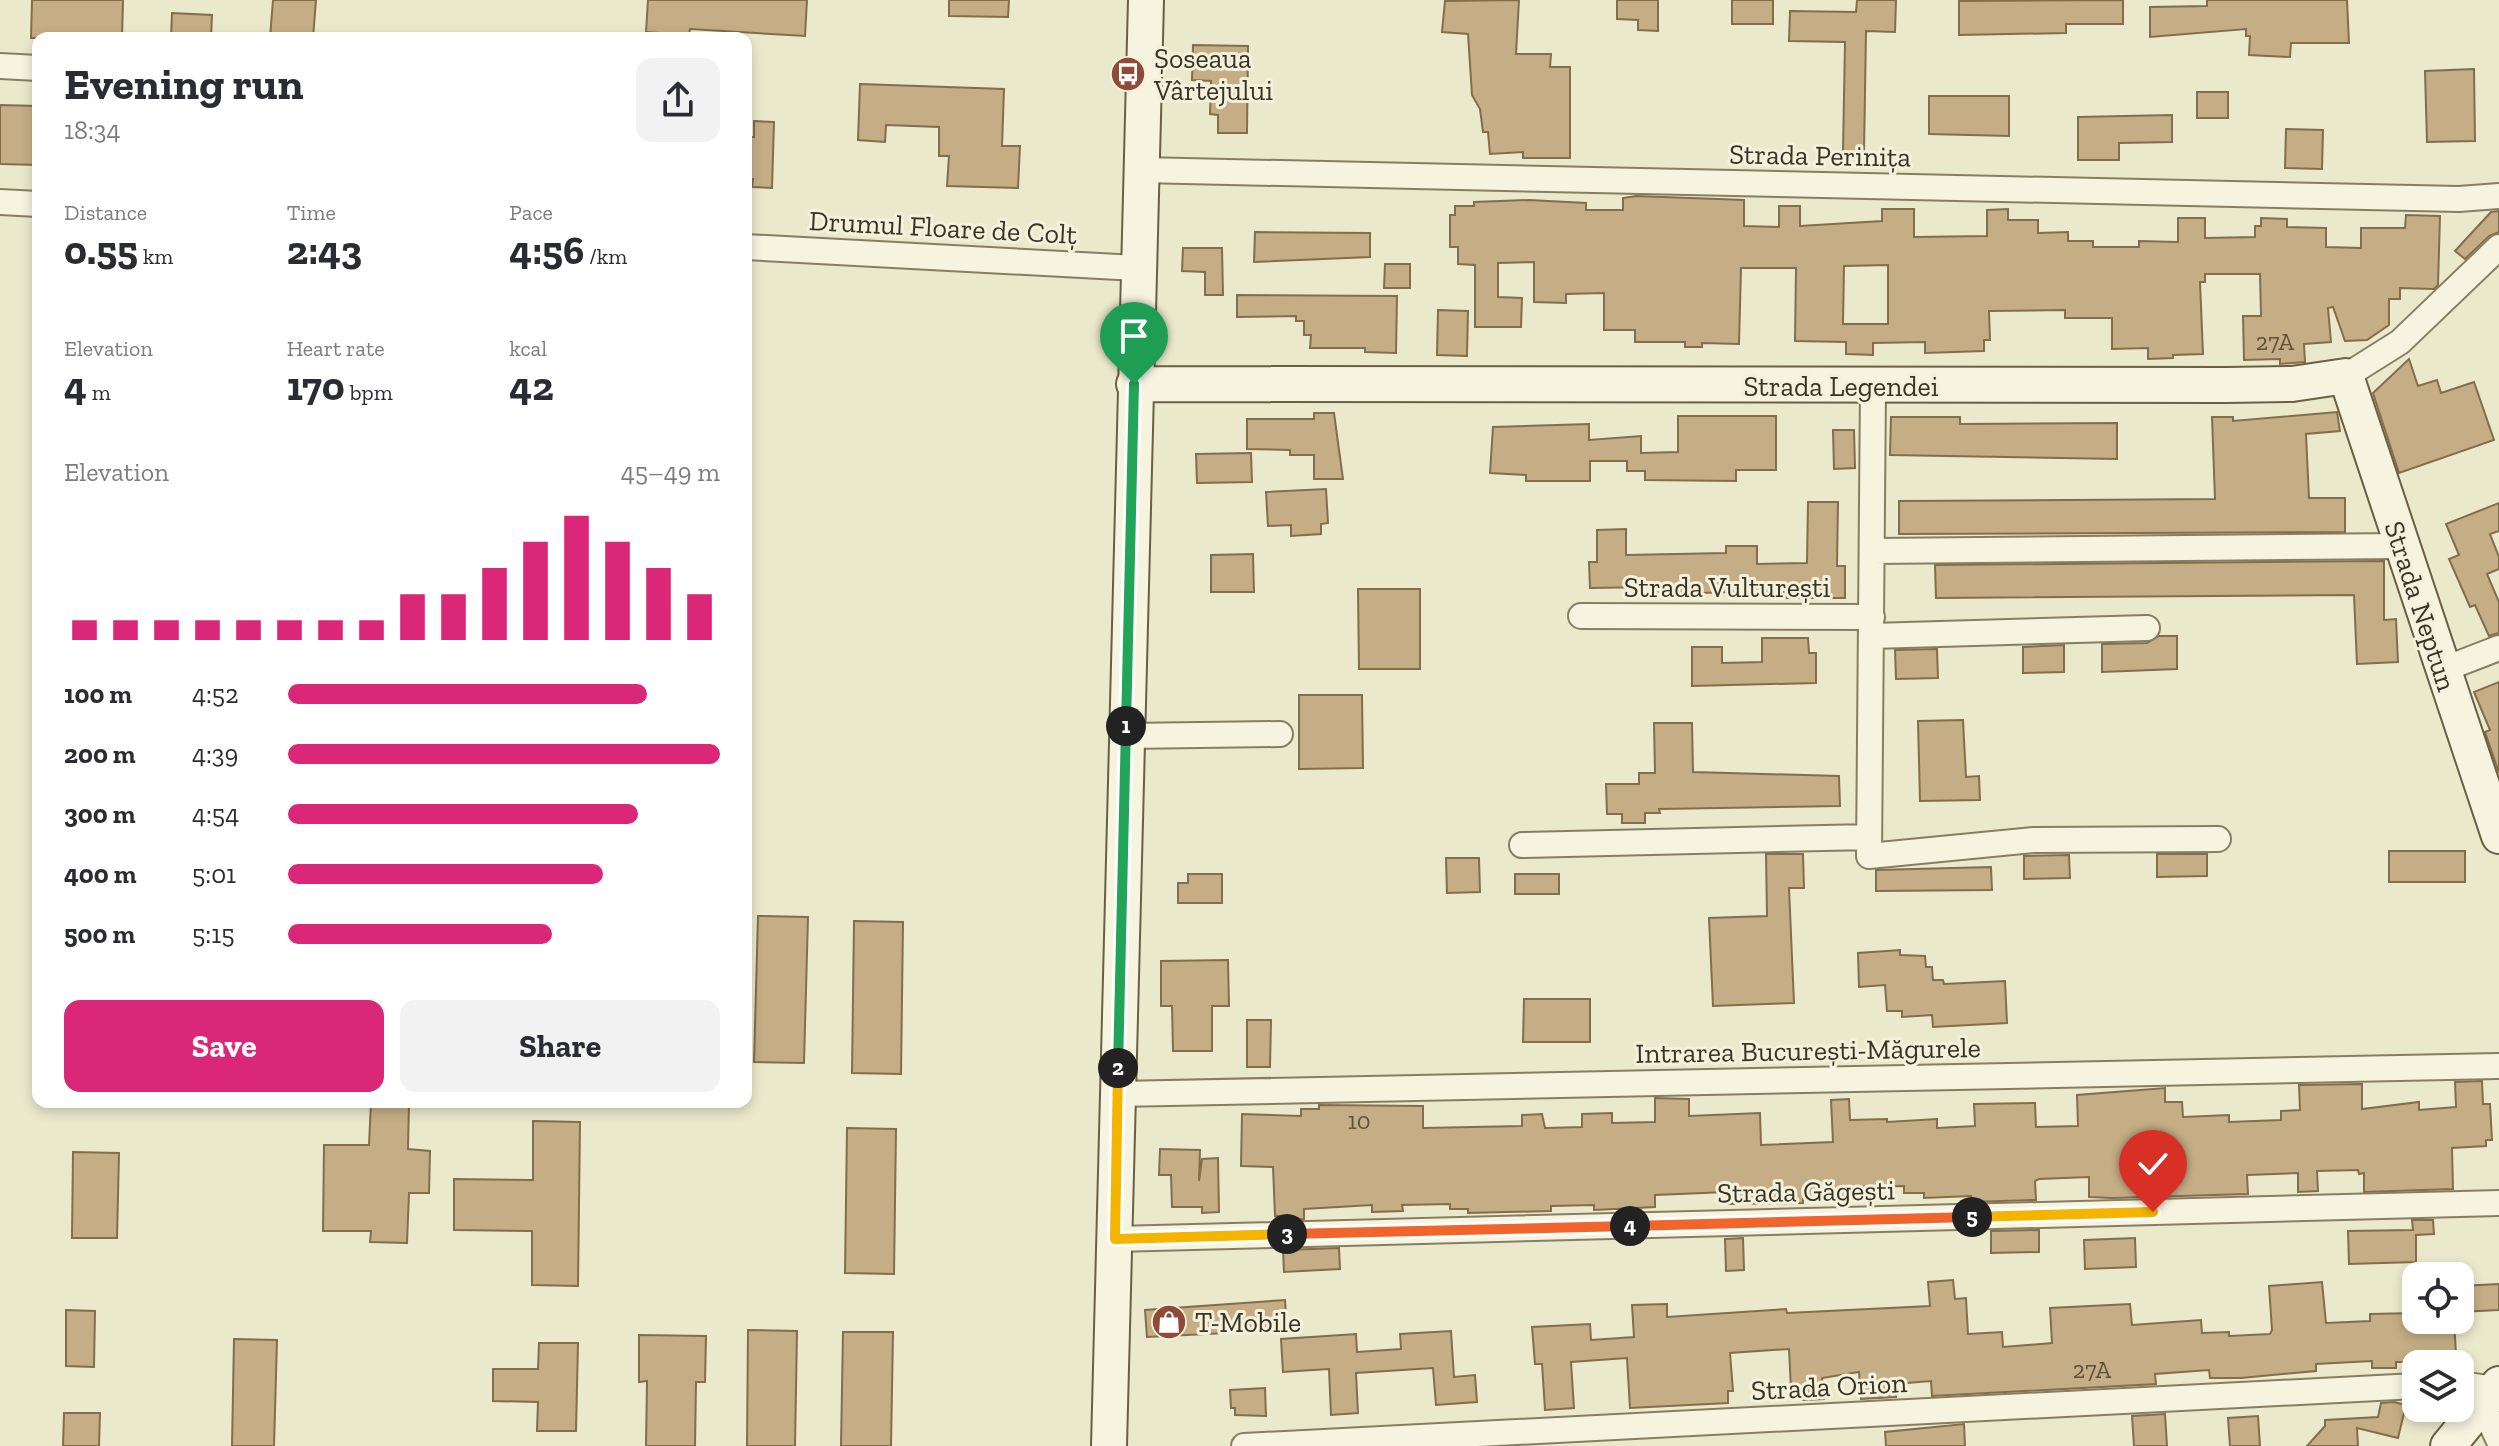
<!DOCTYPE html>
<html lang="en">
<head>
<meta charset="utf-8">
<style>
	body { margin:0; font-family:"Zilla Slab",serif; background:#f2f2f3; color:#2b2b33; height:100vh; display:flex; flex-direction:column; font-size:30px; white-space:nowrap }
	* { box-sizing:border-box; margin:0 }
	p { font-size:26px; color:#7c7c81 }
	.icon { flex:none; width:44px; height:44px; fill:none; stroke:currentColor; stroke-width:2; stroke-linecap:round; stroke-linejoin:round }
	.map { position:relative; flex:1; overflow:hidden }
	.side { position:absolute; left:32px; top:32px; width:720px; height:1076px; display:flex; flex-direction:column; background:#fff; border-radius:16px; box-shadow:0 4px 12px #0003 }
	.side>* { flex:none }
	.controls { position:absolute; left:2402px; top:1262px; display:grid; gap:16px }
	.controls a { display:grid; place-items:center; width:72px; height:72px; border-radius:16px; background:#fff; box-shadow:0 4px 12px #0003; font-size:40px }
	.pin { position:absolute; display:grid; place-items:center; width:68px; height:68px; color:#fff; margin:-82px -34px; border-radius:50% 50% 50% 0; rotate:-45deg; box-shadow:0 0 8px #0007 }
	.pin .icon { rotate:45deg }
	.km { position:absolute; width:40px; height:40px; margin:-20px; border-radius:50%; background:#222; color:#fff; font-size:22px; line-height:40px; text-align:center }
	.round { display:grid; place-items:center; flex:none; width:84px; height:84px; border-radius:16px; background:#f2f2f3 }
	.headline { display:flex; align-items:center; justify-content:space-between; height:136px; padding:0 32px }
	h1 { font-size:44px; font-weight:700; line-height:60px }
	.stats { display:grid; grid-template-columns:repeat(3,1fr); gap:12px; height:136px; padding:8px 32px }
	.stats div { display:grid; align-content:center }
	.stats b { font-size:40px; font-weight:700 }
	.stats small { font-size:22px; font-weight:400 }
	.stats p { font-size:22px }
	.chart { height:224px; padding:16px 32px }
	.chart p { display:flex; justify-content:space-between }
	.chart svg { width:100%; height:144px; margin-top:8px; stroke:#db2777; stroke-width:6 }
	.cta { display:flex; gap:16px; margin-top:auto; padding:16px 32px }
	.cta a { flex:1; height:92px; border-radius:16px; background:#db2777; color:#fff; font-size:32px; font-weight:700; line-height:92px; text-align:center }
	.cta a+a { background:#f2f2f3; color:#2b2b33 }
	ul { padding:0 32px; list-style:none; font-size:26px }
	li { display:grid; grid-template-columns:128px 96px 1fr; align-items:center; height:60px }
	li i { height:20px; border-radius:10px; background:#db2777 }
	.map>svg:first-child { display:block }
</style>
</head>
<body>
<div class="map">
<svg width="2499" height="1446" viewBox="0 0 2499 1446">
	<rect width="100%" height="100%" fill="#ebe9cc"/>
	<!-- building -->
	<path fill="#c5ae86" stroke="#836d4a" stroke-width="2" fill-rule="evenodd" d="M32,0H123L122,38H31Z
		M273,0H316L313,38H270Z
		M648,0H807L805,36L690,29L689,35L646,32Z
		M949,0H1009L1008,17L949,16Z
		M1519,0L1516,54H1551L1550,67H1570V158H1523V152L1490,154L1488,132H1483L1480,109L1472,95L1468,34L1442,32L1445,1Z
		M1617,0H1658V31L1638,30V20L1617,19Z
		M1732,0H1773V24H1732Z
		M1857,0H1896L1895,32L1866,31L1864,153L1843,152L1845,42L1789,41L1790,11L1856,12Z
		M2123,0V24H2066V33L1959,35V1Z
		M2207,0H2347L2349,43H2291L2290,57L2249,55L2250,36H2246V29L2150,37V7L2207,6Z
		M172,13L212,15L211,38H171Z
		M1193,45L1248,46L1247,133H1218V115L1210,114L1211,81L1192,80Z
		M2474,69L2475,141L2427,142L2425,71Z
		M860,84L1004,89L1002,146H1020L1018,188L947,186L949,156H939V127L886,125L885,142L858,140Z
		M2197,92H2228V118H2197Z
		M1929,96H2009V136L1929,134Z
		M0,105L38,106V165L0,164Z
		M2172,115V142L2119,143V160H2078V117Z
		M754,121L774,122L772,188L752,187L753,179H746V137H754Z
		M2286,129L2323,130L2322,169L2285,168Z
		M1636,196L1744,200V226L1779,227V206H1800V226L1882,221V209H1914V237L1987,236V210L2008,209V220H2038V233L2068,232V241H2093V247H2139V241L2178,242V218H2205V238L2255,237V226H2261V218L2287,219V227L2326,228V247L2361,248V228H2405L2406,215L2440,216L2438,285L2434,289L2400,288V299H2389V325L2367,340L2345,341L2333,307L2328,308L2331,342L2304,344L2305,362L2280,364V359L2244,360L2243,316H2261L2260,274H2205V282H2200L2203,354L2173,355V358L2148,359V348L2112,349V318H2065V310L1989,311L1990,340H1984V351L1925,353V342L1873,343V355L1846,354V342L1795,341L1796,268H1741L1739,344L1702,343V347H1685V342H1635V330H1604V293L1566,294V303L1534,302V262L1498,263V297L1522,298L1521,327H1475V265L1458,264V247H1450V215H1455V206H1474V202L1529,200L1586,203V210H1623V198ZM1888,265V324H1843L1844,266Z
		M2499,211V232L2489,236L2465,259L2455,251L2491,212Z
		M1255,232L1370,233V257L1254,262Z
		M1183,248H1222L1223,295H1205V272L1182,271Z
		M1385,264H1410V288H1384Z
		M1237,295L1397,296L1396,353L1365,352V348H1310L1311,335H1304V321H1296V316L1237,317Z
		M1438,310L1468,311L1467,356L1437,355Z
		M2409,359L2418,386L2437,380L2441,393L2474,382L2494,440L2399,473L2373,393Z
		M2337,412L2340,431L2306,434L2309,498H2345V532L1899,534V501L2215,499L2212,417H2233V421Z
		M1314,413H1334L1343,479H1314V455H1290V450L1247,449V419H1314Z
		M1678,416H1776V470H1736V481L1645,480V471H1627V461H1590V481H1526V475L1490,473L1493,427L1589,424V440L1641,436V453L1678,452Z
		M1891,417H1960V424L2117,423V459L1890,455Z
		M1833,430H1854L1855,468L1834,469Z
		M1251,453L1252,482L1197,483L1196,454Z
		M1326,489L1328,523L1321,524V534L1291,536V525L1268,526L1266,492Z
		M1808,502H1838L1837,566H1845V598H1783V591L1655,594L1654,587L1590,588L1589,562H1597V530L1626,529V555L1726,553V546H1757V564L1807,563Z
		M2499,503V531L2490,534L2499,557V569L2487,574L2499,602V633L2489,636L2475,605L2470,607L2449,559L2459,555L2446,524Z
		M1253,554L1254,592H1211V555Z
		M2384,561V620L2396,619L2398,662L2357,664L2354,595L1936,598L1935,565Z
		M1358,589H1420V669H1359Z
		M2159,636H2177V669L2102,672V644L2147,643Z
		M1762,638H1808L1809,653H1816V683L1692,686V647H1722V663L1762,662Z
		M2064,645V672L2023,673V647Z
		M1937,649L1938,678L1896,679L1895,650Z
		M2499,682V773L2485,732L2490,730L2474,692Z
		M1299,695H1362L1363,768L1299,769Z
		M1963,720L1966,777L1979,776L1980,800L1920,801L1918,721Z
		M1654,723H1692L1693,772L1839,776L1840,806L1659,809L1660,813H1645V823H1622V814H1607L1606,784H1639V773H1655Z
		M2389,851H2465V882H2389Z
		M1766,854H1803L1804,888H1789L1794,1003L1713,1006L1709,918L1767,916Z
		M2157,854H2207V876L2157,877Z
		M2069,855L2070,878L2024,879V856Z
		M1446,858H1479L1480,892L1447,893Z
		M1991,867L1992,890L1876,891V870Z
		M1188,874H1222V903H1178V883H1188Z
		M1515,874H1559V894H1515Z
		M758,916L808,917L804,1063L754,1062Z
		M854,921L903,922L901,1074L852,1073Z
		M1900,950V955L1925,956L1926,967H1932L1933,980H1943L1944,984L2005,981L2007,1023L1933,1027L1932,1015L1902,1017V1011H1887L1885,985L1859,987L1858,953Z
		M1228,960L1229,1006H1212V1051H1173L1172,1006H1161V961Z
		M1524,999H1590V1042H1523Z
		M1247,1020H1271L1270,1067H1247Z
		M2482,1081L2483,1104H2490L2492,1140H2486V1146L2452,1148L2453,1189L2364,1192V1173L2359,1174L2358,1170L2317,1171L2318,1191L2298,1192V1173L2247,1175L2248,1194L2112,1198L2089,1197V1177L2039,1179L2035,1181L2036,1200L1971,1202V1196L1924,1198V1193H1904V1186L1859,1187V1196L1803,1199V1203L1728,1204L1727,1192L1655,1195V1207L1594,1210V1205L1551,1206V1211L1468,1213V1209H1450V1204L1402,1205L1403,1211L1372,1212V1205L1304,1209V1219L1281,1220V1216H1275L1273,1167L1241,1166L1242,1114L1301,1116V1109H1319V1105L1423,1106V1128L1522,1126V1115L1542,1114L1545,1128L1582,1127V1114L1612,1113V1123L1655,1122V1098L1689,1099V1116L1760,1113L1761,1145L1833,1142L1831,1100L1849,1099L1850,1120L1887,1119V1122L1937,1119V1128L1975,1126L1974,1104L2035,1103L2036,1127L2078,1126L2077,1095L2165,1088V1102H2182L2183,1117L2229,1115V1122L2281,1120V1111L2300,1110L2299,1085L2362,1084V1109L2419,1102V1110L2456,1107L2455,1082Z
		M371,1102H409L408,1149L430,1151L429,1193H409L407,1243L370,1242L371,1231H323L324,1145H369Z
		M533,1121L580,1122L578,1286L532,1285V1231L454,1230V1179L533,1180Z
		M847,1128L896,1129L894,1274L845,1273Z
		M1160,1149L1200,1150L1199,1181L1202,1159L1218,1158L1219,1212L1202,1213V1207H1172L1171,1175H1159Z
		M73,1152L119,1153L117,1238H72Z
		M2412,1220H2433L2434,1234L2416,1235V1262L2349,1264L2348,1231L2413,1230Z
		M2039,1230V1252L1991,1253V1231Z
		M1743,1238L1744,1270L1726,1271L1725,1239Z
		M2135,1238L2136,1267L2085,1269L2084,1240Z
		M1339,1248L1340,1269L1284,1272L1283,1250Z
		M1953,1280L1955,1299L1966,1298L1968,1334L2002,1332L2003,1347L2052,1343L2050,1308L2130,1304L2132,1325L2201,1320L2202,1333L2229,1332V1336L2270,1334L2272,1330L2269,1286L2322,1282L2326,1323L2370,1321V1314L2416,1313V1320H2454L2456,1354L2420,1355V1362H2396V1368H2372V1361L2316,1364V1371L2241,1378H2210L2209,1370L2155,1374L2156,1384L1932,1396L1931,1381L1895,1384L1896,1397L1861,1399L1859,1372L1822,1378L1824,1399L1803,1400L1802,1388L1791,1389L1789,1349L1730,1353L1733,1391H1728V1403L1630,1408L1627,1358L1571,1362L1574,1408L1545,1410L1542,1364H1535L1532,1327L1590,1324L1591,1340L1634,1337L1632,1305L1667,1304V1317L1786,1309L1787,1313L1930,1306L1928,1282Z
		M2499,1284V1310L2460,1312V1286Z
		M1285,1300L1287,1330L1147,1337L1145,1310Z
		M66,1310L95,1311L94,1367L66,1366Z
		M748,1330L797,1331L795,1446H747Z
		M1451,1331L1454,1377L1475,1375L1477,1402L1436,1405L1433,1368L1356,1373L1358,1413L1331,1415L1329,1369L1283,1372L1281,1339L1356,1334L1357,1352L1401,1349L1400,1334Z
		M843,1332H893L891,1446H841Z
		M639,1335L706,1336L705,1382H696L695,1446H646L647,1381L639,1382Z
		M234,1339L277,1340L274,1446H232Z
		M539,1343H578L576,1431H537L538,1402L493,1401V1369H538Z
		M1265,1388L1266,1416L1235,1415V1408H1231L1230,1390Z
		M2394,1402L2406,1405L2398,1438L2357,1428L2358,1446H2307L2325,1426V1420L2378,1417L2381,1403Z
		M64,1413H100L99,1446H63Z
		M2165,1414L2167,1446H2134L2132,1416Z
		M2258,1416L2260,1446H2230L2228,1418Z
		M1964,1424L1965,1446H1886L1885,1432Z"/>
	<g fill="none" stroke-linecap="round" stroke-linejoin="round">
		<!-- street casing -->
		<g stroke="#877d62" stroke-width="28">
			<path id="street" d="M0,66L38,68
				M1141,170L2459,199L2499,196
				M0,202L38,204
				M746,247L1137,268
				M2346,376L2400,342L2499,247
				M1873,386L1869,856L2034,840L2218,839
				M1873,551L2401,546
				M1581,616L1872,617
				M1872,636L2147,628
				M2442,670L2499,648
				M1126,736L1280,734
				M1522,845L1869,837
				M1118,1094L2499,1066
				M1115,1239L2499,1203
				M2460,1384L2495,1389
				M2482,1404L2499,1441
				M1244,1446L2416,1386"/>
		</g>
		<!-- secondary casing -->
		<g stroke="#695f45" stroke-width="38">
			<path id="secondary" d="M1134,384L2226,385L2292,384L2346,376L2499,836
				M1109,1446L1146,0
				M2448,1446L2499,1384"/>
		</g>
		<!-- street -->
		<use href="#street" stroke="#f6f4df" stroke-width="24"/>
		<!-- secondary -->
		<use href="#secondary" stroke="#f6f4df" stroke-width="34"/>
	</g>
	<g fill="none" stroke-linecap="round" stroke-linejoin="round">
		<!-- split-1 casing -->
		<g stroke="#fff" stroke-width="16">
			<path id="split-1" d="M1126,726L1134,384"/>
		</g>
		<!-- split-2 casing -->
		<g stroke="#fff" stroke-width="16">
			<path id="split-2" d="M1118,1068L1126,726"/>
		</g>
		<!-- split-3 casing -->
		<g stroke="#fff" stroke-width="16">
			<path id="split-3" d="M1118,1068L1115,1239L1287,1234"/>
		</g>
		<!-- split-4 casing -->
		<g stroke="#fff" stroke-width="16">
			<path id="split-4" d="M1287,1234L1630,1226"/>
		</g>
		<!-- split-5 casing -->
		<g stroke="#fff" stroke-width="16">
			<path id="split-5" d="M1630,1226L1972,1217"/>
		</g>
		<!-- split-6 casing -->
		<g stroke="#fff" stroke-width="16">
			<path id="split-6" d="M1972,1217L2153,1212"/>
		</g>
		<!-- split-1 -->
		<use href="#split-1" stroke="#22a559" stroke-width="10"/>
		<!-- split-2 -->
		<use href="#split-2" stroke="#22a559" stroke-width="10"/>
		<!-- split-3 -->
		<use href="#split-3" stroke="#f5b400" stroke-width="10"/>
		<!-- split-4 -->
		<use href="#split-4" stroke="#f0652b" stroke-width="10"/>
		<!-- split-5 -->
		<use href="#split-5" stroke="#f0652b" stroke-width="10"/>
		<!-- split-6 -->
		<use href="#split-6" stroke="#f5b400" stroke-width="10"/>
	</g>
	<!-- icons -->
	<defs>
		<g id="bus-disc" transform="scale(1.8)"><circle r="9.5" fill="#8f4a38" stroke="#f3f1db"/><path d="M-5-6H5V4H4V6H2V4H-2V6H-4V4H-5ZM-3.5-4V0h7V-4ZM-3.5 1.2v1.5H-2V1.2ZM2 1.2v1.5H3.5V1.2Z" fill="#fff"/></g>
		<g id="shop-disc" transform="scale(1.8)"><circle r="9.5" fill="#8f4a38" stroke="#f3f1db"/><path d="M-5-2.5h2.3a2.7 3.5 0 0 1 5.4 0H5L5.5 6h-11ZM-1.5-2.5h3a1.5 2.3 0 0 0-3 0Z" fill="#fff"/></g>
	</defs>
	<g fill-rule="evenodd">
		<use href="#bus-disc" x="1128" y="74"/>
		<use href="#shop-disc" x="1169" y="1322"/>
	</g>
	<g text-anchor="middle" stroke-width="6" stroke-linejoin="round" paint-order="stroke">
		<!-- number labels -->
		<g font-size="24" fill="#5c523c">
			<text x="2275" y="350">27A</text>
			<text x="1359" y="1129">10</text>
			<text x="2092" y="1378">27A</text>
		</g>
		<!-- poi labels -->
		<g font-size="28" fill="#393323" stroke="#f3f1db" text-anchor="start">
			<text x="1154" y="68">Șoseaua<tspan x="1154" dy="32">Vârtejului</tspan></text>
			<text x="1195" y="1332">T-Mobile</text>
		</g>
		<!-- street labels -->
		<g font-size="28" fill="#393323" stroke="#f3f1db">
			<text transform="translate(1820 155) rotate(1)" y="10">Strada Perinița</text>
			<text transform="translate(943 227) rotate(3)" y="10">Drumul Floare de Colț</text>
			<text x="1841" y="396">Strada Legendei</text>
			<text x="1727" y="597">Strada Vulturești</text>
			<text transform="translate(2421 606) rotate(72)" y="10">Strada Neptun</text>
			<text transform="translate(1808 1050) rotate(-1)" y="10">Intrarea București-Măgurele</text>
			<text transform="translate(1806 1191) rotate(-1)" y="10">Strada Găgești</text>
			<text transform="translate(1829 1386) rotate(-3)" y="10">Strada Orion</text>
		</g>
	</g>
</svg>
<div class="controls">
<a><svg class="icon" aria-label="locate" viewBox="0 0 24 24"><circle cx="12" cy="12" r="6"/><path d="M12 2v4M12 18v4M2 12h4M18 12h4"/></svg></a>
<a><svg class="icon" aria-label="layers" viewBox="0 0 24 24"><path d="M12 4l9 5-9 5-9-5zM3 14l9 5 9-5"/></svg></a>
</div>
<div class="pin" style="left:1134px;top:384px;background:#1e9e55"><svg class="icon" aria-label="arrive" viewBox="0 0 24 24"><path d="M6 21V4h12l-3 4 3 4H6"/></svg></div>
<div class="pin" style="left:2153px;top:1212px;background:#d93025"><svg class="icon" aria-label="check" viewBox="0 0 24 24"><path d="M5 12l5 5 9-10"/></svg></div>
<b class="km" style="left:1126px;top:726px">1</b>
<b class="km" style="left:1118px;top:1068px">2</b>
<b class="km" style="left:1287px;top:1234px">3</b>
<b class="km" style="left:1630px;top:1226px">4</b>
<b class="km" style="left:1972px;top:1217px">5</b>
<section class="side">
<div class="headline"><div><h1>Evening run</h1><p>18:34</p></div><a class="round"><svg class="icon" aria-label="share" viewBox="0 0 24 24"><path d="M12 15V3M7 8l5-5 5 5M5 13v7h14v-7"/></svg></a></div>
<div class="stats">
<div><p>Distance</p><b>0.55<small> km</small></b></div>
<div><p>Time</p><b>2:43</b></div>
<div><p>Pace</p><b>4:56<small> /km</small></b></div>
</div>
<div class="stats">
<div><p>Elevation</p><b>4<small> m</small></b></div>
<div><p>Heart rate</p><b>170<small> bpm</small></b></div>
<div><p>kcal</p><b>42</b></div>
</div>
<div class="chart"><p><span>Elevation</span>45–49 m</p>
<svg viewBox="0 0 160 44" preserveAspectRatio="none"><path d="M5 44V38M15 44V38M25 44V38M35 44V38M45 44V38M55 44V38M65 44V38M75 44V38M85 44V30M95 44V30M105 44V22M115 44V14M125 44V6M135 44V14M145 44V22M155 44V30"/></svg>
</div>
<ul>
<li><b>100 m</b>4:52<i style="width:83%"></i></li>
<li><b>200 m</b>4:39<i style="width:100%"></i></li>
<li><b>300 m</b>4:54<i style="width:81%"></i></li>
<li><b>400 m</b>5:01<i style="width:73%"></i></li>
<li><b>500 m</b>5:15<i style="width:61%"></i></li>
</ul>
<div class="cta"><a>Save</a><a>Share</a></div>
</section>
</div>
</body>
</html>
